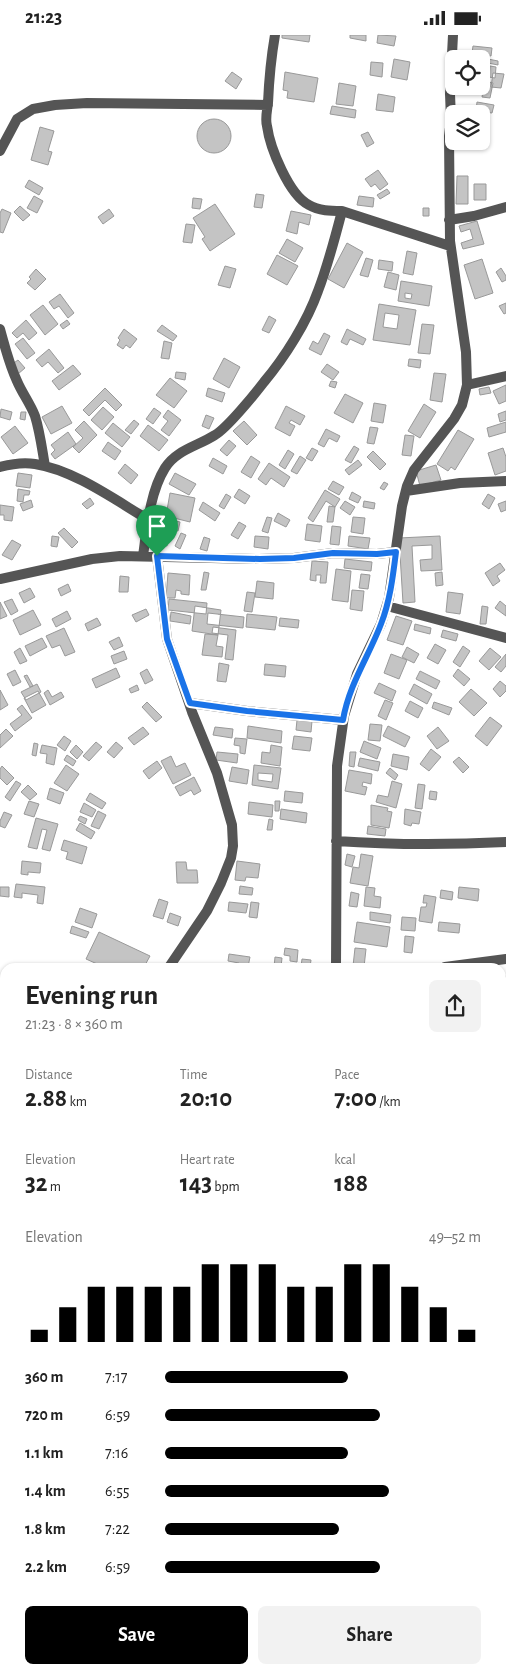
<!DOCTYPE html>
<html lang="en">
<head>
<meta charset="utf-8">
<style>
	body { margin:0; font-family:"Alegreya Sans",sans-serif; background:#f2f2f2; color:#222; height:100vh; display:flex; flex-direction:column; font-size:19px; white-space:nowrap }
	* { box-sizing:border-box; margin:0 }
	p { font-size:16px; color:#767676 }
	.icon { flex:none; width:28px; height:28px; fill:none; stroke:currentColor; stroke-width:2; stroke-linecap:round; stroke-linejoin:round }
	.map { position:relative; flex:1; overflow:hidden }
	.sheet { position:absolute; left:0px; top:928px; width:506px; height:711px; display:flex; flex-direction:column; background:#fff; border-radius:15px 15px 0 0; box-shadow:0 1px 4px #0004 }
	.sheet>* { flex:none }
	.tools { position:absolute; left:445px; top:15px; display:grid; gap:10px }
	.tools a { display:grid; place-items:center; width:45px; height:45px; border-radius:8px; background:#fff; box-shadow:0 1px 4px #0004; font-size:25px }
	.pin { position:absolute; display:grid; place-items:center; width:42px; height:42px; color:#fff; margin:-51px -21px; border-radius:50% 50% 50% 0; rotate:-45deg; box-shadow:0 0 5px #0007 }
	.pin .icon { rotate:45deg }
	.round { display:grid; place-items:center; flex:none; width:52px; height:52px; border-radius:8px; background:#f2f2f2 }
	.head { display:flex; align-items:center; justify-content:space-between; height:85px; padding:0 25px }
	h1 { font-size:28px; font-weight:700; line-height:38px }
	.figures { display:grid; grid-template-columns:repeat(3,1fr); gap:8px; height:85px; padding:5px 25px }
	.figures div { display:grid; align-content:center }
	.figures b { font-size:25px; font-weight:700 }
	.figures small { font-size:14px; font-weight:400 }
	.figures p { font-size:14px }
	.chart { height:140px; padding:10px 25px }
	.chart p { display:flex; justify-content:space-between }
	.chart svg { width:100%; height:90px; margin-top:5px; stroke:#000; stroke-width:6 }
	.primary-button { display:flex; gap:10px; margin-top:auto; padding:10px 25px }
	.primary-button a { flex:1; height:58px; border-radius:8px; background:#000; color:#fff; font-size:20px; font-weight:700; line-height:58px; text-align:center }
	.primary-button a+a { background:#f2f2f2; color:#222 }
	ul { padding:0 25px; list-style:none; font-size:16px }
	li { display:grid; grid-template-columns:80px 60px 1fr; align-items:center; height:38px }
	li i { height:12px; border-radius:6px; background:#000 }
	.status { display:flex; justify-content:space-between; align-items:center; height:35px; padding:0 25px; background:#fff; direction:ltr }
	.status svg { height:14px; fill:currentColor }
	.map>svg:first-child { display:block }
</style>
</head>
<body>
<div class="status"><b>21:23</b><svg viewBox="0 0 49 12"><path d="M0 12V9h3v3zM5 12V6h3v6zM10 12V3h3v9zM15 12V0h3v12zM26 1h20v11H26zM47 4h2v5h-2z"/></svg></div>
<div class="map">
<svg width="506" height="1638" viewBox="0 0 506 1638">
	<rect width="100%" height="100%" fill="#fff"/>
	<!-- building -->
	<path fill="#c4c4c4" stroke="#999" fill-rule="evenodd" d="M282,0H310L309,7L282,3Z
		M350,0H366V6L350,3Z
		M378,0L396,1L394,11L377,8Z
		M473,11L492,13L491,21L472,18Z
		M483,23L498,26V30L483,27Z
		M394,24L410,27L407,45L391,42Z
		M371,27L383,28L382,42L370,40Z
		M490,31L496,32L495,43L489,42Z
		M232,37L242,44L236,54L225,46Z
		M285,37L318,43L314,67L287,63L288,56L283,55Z
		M493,38L504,39L501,53L491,52Z
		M485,46L493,48L490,63L482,62Z
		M339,48L356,51L353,71L336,69Z
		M378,59L395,62L393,77L376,75Z
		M477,67L494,70L492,78L476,76Z
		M332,71L356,75L355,83L330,79Z
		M197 101a17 17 0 1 1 34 0a17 17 0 1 1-34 0Z
		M40,92L54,96L48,116L52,117L48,130L31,125Z
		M368,97L374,108L367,112L361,100Z
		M378,135L388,149L380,155L375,149L371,152L365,144Z
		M457,141H468V169H456Z
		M29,145L43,153L39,160L25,152Z
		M474,149H486V165H474Z
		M387,154L390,158L380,164L377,160Z
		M256,159L264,160L262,173L254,172Z
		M34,161L43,166L37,178L27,173Z
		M359,161L374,163L373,172L357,170Z
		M193,163L202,164L200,174L192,173Z
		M215,169L235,199L210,216L202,204L205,202L193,183Z
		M20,171L30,180L23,186L14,177Z
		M423,173H429V181H423Z
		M2,174L11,178L3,198L0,197V178Z
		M109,174L114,181L103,189L98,182Z
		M291,176L311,180L309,190L299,187L297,199L286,196Z
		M477,186L484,209L463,214L461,208L473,204L470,194L461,197L459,191Z
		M186,189L195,190L192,208L183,207Z
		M287,204L303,213L295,227L279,218Z
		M347,208L363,217L344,253L328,244Z
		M407,216L417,218L413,240L403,238Z
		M277,220L298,231L287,250L267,239Z
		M366,223L373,225L368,242L360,240Z
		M482,224L493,258L475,264L464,230Z
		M379,225L393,227L392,236L378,234Z
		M225,231L236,234L230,253L218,250Z
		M501,233L506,241V245L502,247L496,237Z
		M36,234L46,244L35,255L27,248L31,244L29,242Z
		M388,237L399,240L396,255L384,252Z
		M401,246L432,251L429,271L398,266ZM405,258L412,259L411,264L405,263Z
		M60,259L74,278L68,283L59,271L54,274L49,267Z
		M506,268V278L504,279L499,271Z
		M379,269L416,275L410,310L373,305ZM385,278L399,280L397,294L383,292Z
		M43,270L58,289L45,300L30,280Z
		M269,281L276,285L269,298L262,295Z
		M26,285L37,298L29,305L23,298L17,303L12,298Z
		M67,285L70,289L63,294L60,290Z
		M422,289L434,290L430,319L418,318Z
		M162,290L177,301L173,306L157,296Z
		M124,294L137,304L130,313L126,310L123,314L117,310L120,305L118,303Z
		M347,294L366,304L363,310L350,304L347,310L341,307Z
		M324,298L330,301L321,320L309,314L313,306L318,309Z
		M23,303L35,318L27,324L15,309Z
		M164,306L172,308L169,324L161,323Z
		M49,314L64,333L58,338L48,327L42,332L36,325Z
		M224,323L240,332L229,353L213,344Z
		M409,324L421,325L420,333L408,331Z
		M18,325L25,333L18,339L11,330Z
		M327,329L339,337L333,345L321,337Z
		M73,330L81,339L59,355L52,346Z
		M176,337L186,338L185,345L175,343Z
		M434,338L446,339L442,367L430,365Z
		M170,343L187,356L174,373L156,360Z
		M331,346L337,347L335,353L329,351Z
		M506,350V366L499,369L493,356Z
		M489,352L491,358L480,360L479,354Z
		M105,353L122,370L116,376L105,365L89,381L83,375Z
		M208,353L225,358L222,367L206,361Z
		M345,359L363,368L353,388L334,378Z
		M374,368L386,370L383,388L371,386Z
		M424,369L436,377L420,403L408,396Z
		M62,371L72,388L51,399L42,382Z
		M286,371L305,381L300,390L291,385L289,388L295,391L290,401L275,393Z
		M103,372L114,382L102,395L91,385Z
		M154,373L161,378L153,389L146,384Z
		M1,374L12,377L10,385L0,382Z
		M168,375L181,385L169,401L161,395L168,386L163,382Z
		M506,376V385L500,387L498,379Z
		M21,377H26L25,385L20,384Z
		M206,380L214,383L209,394L202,391Z
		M134,385L139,389L131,399L125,395Z
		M84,386L97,400L79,418L73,412L83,403L75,395Z
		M244,386L257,400L247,410L233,396Z
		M506,387V397L489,402L487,393Z
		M113,388L130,402L122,412L105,398Z
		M148,390L168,405L159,416L140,401Z
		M15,391L28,408L13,419L1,402Z
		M370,392L378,393L374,409L367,408Z
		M326,394L340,401L337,407L329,403L324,412L318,409Z
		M458,395L474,404L455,435L451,432L448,436L437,429Z
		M68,397L76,409L55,424L51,419L55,415L51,410Z
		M405,400L414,401L411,421L402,420Z
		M229,405L236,411L227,421L220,415Z
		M108,407L121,416L115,425L102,416Z
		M354,411L359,414L351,428L345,425Z
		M312,413L318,416L312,426L306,423Z
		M503,413L506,422V436L495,440L488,418Z
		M288,415L294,419L285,434L279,430Z
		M373,416L386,429L380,435L367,422Z
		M251,421L260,427L251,443L241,437Z
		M300,421L306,425L297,439L291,436Z
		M213,423L227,431L223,439L209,431Z
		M358,425L362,430L349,440L345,435Z
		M269,428L290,442L284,452L271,443L266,450L258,444Z
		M125,429L138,440L131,449L118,438Z
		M436,430L441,445L420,451L416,436Z
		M18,438L32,440L30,453L16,451Z
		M175,438L196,449L189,460L169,449Z
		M333,446L344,452L339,460L328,454Z
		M384,447L388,449L384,455L380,453Z
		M18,454L30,456L29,460H24L23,467L17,466Z
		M239,454L250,461L245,469L234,462Z
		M325,455L340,464L335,472L326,466L313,487L308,483Z
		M352,457L361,462L358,468L349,464Z
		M170,458L195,463L190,487L166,481Z
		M226,459L231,462L224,474L219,471Z
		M488,459L495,463L489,474L482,469Z
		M90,463L94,469L87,474L82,469Z
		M31,465L33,472L23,476L20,469Z
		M345,466L355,472L350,480L340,473Z
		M364,466L375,468L374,474L363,472Z
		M506,466V475L501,477L498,469Z
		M203,467L220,478L215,486L199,475Z
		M0,470L14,472L12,486L4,485V480H0Z
		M329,471L335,472L333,487H327Z
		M278,478L290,485L286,492L274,486Z
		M267,482L272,483L268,498L262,496Z
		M353,482L365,483L363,499L351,497Z
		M162,483L180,487L178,496L160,492Z
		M239,487L246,491L238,504L231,500Z
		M307,489L322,491L320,507L305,505Z
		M332,491L341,492L339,510L330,509Z
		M64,493L78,507L72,513L58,498Z
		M157,494L169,496L167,511L155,509Z
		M181,498L186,500L180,514L175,511Z
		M52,501L59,502L57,512L51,511Z
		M255,501L269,502L268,514L254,512Z
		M349,501L370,503L368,514L348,511Z
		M440,501L442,535L421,536L420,525L432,524V510L412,511L415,567L403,568L399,503Z
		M204,502L210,504L207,516L200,514Z
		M12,505L21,510L12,525L2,520Z
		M345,524L372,527L371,536L344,533Z
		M312,526L328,527L326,548H320L321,540H316V546L310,545Z
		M500,528L505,535L497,541L500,546L493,551L485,538Z
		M336,534L351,536L348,567L332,565Z
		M204,537L209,538L206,555H201Z
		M442,537L443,550L436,551L435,538Z
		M168,538L190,540L189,560L181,559V556L176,555L175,563H166Z
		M361,539L370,540L368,554L359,553Z
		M120,541L129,542L128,557H119Z
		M257,546L274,548L273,564L255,562Z
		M68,549L71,556L61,561L58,554Z
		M30,553L35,562L24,568L19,558Z
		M352,555L364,556L362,576L350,574Z
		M247,557L255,558L252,577L244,576Z
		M448,557L463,559L460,579L446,577Z
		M12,564L18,576L11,580L4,567Z
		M169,564L207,568L206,579L168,575Z
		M500,566L506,571V581L495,573Z
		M0,567L7,581L0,584Z
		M195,571L221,575L218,600L192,596Z
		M482,571L488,572L486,589H480Z
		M146,574L149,580L136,587L132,580Z
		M33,575L41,590L20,600L13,585Z
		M67,576L71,584L56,592L52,584Z
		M171,577L191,581L190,589L170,586Z
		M208,578L244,582L243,593L207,589Z
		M247,579L277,582L275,595L246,592Z
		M396,581L412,586L403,610L387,605Z
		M97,583L101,590L88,596L85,589Z
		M280,583L299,585L298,593L279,591Z
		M415,589L431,593L430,599L414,595Z
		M213,592L236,595L233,625L225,624L228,600L212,598Z
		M64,593L75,617L65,621L60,610L52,613L46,601Z
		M443,595L458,599L456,606L441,602Z
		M205,599L218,600L216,611L223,612L222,622L202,620Z
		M119,602L123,611L114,615L109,607Z
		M42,603L47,612L30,621L25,611Z
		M435,609L446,615L438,629L427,623Z
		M463,611L470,616L460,632L453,627Z
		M407,612L419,619L414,628L402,622Z
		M20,613L27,626L20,629L14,617Z
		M490,613L501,622L489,635L479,626Z
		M124,616L127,624L114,629L111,621Z
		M391,619L407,625L399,644L384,638Z
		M506,619V631L501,637L495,632Z
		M219,628L229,630L226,647L217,646Z
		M265,629L286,631L285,642L264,640Z
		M116,633L120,642L96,653L92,644Z
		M147,634L153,645L145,649L140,638Z
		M458,634L470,644L464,651L453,641Z
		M15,635L21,647L13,651L7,639Z
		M420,636L440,646L436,654L416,644Z
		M27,640L33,651L30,652L24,641Z
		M500,646L506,651V656L500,662L493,654Z
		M379,648L396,656L392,666L374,658Z
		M37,649L41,657L26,665L21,657Z
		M414,649L432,659L427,669L409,659Z
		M137,650L139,655L131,658L129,654Z
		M471,654L487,668L474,681L459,667Z
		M0,655L8,670L0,675Z
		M48,655L52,662L61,657L64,662L50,670L44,658Z
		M38,656L46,670L32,678L24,663Z
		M385,665L393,668L386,685L378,681Z
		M410,666L423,673L418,683L405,676Z
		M147,667L162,682L156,687L142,672Z
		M434,667L452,673L449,680L432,673Z
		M22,670L32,683L15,696L10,689L22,680L17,674Z
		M490,682L502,691L487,711L475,701Z
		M297,685L312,686L311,697L296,695Z
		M370,689L382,690L380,706L368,705Z
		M248,691L282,696L281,708L247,703Z
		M388,691L410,702L405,712L383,701Z
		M143,692L149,699L134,710L128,703Z
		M215,692L233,694L232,703L213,700Z
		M438,692L449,706L437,714L427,701Z
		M6,694L13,701L0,713V700Z
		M64,701L71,706L65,716L57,710Z
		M294,701L312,703L310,716L292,714Z
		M235,703L247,704L245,719L240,718V711L234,710Z
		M364,706L381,713L377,724L360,717Z
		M96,707L102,712L89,726L83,721Z
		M116,707L123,713L114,723L107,717Z
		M34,708L38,709L36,721L32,720Z
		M42,710L57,713L54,730L46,728L47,719L40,718Z
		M76,710L83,717L77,724L70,717Z
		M271,710L282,712L280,731L261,728L262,717L270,718Z
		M431,714L441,722L429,736L420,729Z
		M217,717L238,719L237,728L216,725Z
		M350,717H356L354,732L349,731Z
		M393,719L409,722L407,735L391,731Z
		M67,720L76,726L73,731L64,725Z
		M171,721L176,732L185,728L191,740L173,749L161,726Z
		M459,722L469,732L463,738L453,727Z
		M360,723L380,727L378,736L358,731Z
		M157,726L162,733L149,744L143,736Z
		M66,730L79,739L67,756L54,748Z
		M254,730L281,733L278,754L252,750ZM258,738L273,739L272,747L258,745Z
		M2,731L14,743L7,750L0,743V734Z
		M232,732L249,735L247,749L229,746Z
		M390,733L398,740L395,745L386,738Z
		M349,735L372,739L371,749L363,747L362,751L367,752L365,760L345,756Z
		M194,742L201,756L194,760L191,755L180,761L175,752Z
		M16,746L21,749L10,766L5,762Z
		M392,746L402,749L396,773L376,767L378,760L388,762Z
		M418,749L425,750L422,774L415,773Z
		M28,750L37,759L30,765L21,757Z
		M50,753L64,758L60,769L47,764Z
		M285,756L303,758L302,768L284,766Z
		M430,756L437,757L436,765L429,764Z
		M90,758L106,768L102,774L86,765Z
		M29,766L39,769L34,782L24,779Z
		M275,766H280L279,776H275Z
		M249,767L273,770L272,782L248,779Z
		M84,768L96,775L92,782L80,777Z
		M371,770L388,773L387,776L392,777L389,793L371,790Z
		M281,774L307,778L306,788L280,784Z
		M405,774L421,777L419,789L412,788L411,791L404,789Z
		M98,776L106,780L99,794L91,791Z
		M4,777L12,780L5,793L0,791V786Z
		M80,781L87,784L85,789L78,785Z
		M36,783L58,789L50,816L42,814L47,795L42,794L37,814L28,812Z
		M269,784L273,785L272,795H267Z
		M80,788L95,797L91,804L76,795Z
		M368,791L386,794L385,801L367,799Z
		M64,805L87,812L82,829L66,824L68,817L61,815Z
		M347,819L355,821L352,832L345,830Z
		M361,819L373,821L368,851L350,848L353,832L359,833Z
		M22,826L41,828L40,838L28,837V840L21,839Z
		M237,826L260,829L258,843L246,842L245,846L235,845Z
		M176,827H186L187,835H197L198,848H177Z
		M16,849L45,852L43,869L37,868L38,860L22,858V863L14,862Z
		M240,851L253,853L252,860L239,859Z
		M0,852H9V862L0,861Z
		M366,852L375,853L374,861L381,862L380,873L364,871Z
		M459,852L479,854L478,866L458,863Z
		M441,855L453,857L452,865L440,863Z
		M351,857L359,859L357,872L349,871Z
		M424,860L436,862L432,888L419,886L421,872H426L427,868H423Z
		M159,864L168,867L163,884L153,881Z
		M229,867L248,869L246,878L228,876Z
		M251,867L259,868L257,883L249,882Z
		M80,873L97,879L92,893L75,887Z
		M370,877L391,880L390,888L370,885Z
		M170,878L181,882L178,891L167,887Z
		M402,882L416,883L415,896L401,895Z
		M357,887L390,892L387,912L354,907Z
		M439,887L460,889L459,898L438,896Z
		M72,891L89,897L86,903L70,898Z
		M99,897L150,921L144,932H104L86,924Z
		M405,901L414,902L412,918L404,917Z
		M285,913L298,915L297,927L290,926V921L284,920Z
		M355,913L366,914L364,932L353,931Z
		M229,919L250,922L248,932H224L225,930L239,932V928L228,926Z
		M275,922L282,923L281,932H274Z
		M302,924L311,925L310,932H301Z
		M506,941V968H505L501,942Z
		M501,1005H506L505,1012L501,1011Z
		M1,1083L5,1087V1103L1,1106L0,1104V1096L2,1094L0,1092Z
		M501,1130H506L505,1145H501Z
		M506,1280V1302L501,1303V1281Z
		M230,1634H285L268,1638H263V1636L231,1638Z
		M312,1634H321V1638H312Z
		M325,1634L346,1637V1638H325Z
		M351,1634H376L375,1638H351Z
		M407,1634H420L413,1638H409Z
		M442,1634H460L462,1636L458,1638H444Z"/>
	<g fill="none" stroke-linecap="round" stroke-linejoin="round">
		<!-- street -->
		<path stroke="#555" stroke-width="10" d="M275,0C271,23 269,45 268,68C267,76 265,84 267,91C270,113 289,160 309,170C319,176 331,176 342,176L450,211
			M0,116L17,84L33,74L55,70L87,68L268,70
			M449,185L474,181L506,172
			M0,294C5,312 9,329 17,346C22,358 30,368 35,381C40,397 42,414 45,431
			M467,350L506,341
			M0,432C11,429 23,427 35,429C74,435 115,465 149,485
			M406,456L460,448L506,446
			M143,521C147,492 150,457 165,433C176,415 198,411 215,400C227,393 254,360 264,347C285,322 307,287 318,256C328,230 335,203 342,176
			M157,521L167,604L192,677L217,738L232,790L233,811L231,823L221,848L207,876L169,932
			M0,544L92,524L120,521L259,524L294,523L333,518L377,519L395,517
			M387,571L506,603
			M190,668L247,676L343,685
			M336,806C393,810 449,810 506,807
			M336,932L337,731L344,681L357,639L381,589L389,563L402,471L407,451L414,435L454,384L462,370L467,350L466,317L450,206L449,101L451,84L450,59L453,0
			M445,932L506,924
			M0,980L5,982
			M0,1122L5,1116
			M501,1173L506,1174
			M501,1414L506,1411
			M0,1567L5,1569
			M501,1631L506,1635
			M210,1634L212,1638
			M41,1638V1634
			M114,1638L122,1634"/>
	</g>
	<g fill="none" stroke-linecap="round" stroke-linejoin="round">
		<!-- route casing -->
		<g stroke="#fff" stroke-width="10">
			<path id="route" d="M396,517C393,541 390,566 381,589C369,621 349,649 343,685L247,676L190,668L167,604L157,521L260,524L294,523L333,518L377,519Z"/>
		</g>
		<!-- route -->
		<use href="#route" stroke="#1a73e8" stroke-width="6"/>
	</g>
</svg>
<div class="tools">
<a><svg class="icon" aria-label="locate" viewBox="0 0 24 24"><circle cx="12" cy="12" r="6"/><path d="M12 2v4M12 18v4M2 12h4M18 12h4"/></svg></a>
<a><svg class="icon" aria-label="layers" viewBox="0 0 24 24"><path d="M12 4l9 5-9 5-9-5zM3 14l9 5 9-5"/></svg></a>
</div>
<div class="pin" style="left:157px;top:521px;background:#1e9e55"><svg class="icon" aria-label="arrive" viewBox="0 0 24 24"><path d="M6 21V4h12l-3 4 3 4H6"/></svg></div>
<section class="sheet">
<div class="head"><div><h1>Evening run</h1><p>21:23 · 8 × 360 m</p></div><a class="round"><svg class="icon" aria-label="share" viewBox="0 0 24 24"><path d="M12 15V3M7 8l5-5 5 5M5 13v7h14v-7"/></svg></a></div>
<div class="figures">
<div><p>Distance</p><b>2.88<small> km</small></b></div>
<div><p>Time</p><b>20:10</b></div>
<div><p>Pace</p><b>7:00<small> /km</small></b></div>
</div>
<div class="figures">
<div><p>Elevation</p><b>32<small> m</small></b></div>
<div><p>Heart rate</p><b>143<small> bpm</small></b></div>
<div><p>kcal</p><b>188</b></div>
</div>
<div class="chart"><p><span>Elevation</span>49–52 m</p>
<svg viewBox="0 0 160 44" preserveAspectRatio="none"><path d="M5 44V38M15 44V27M25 44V17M35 44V17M45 44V17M55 44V17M65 44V6M75 44V6M85 44V6M95 44V17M105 44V17M115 44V6M125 44V6M135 44V17M145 44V27M155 44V38"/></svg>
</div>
<ul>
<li><b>360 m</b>7:17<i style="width:58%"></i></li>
<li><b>720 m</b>6:59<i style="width:68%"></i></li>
<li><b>1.1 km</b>7:16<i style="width:58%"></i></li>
<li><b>1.4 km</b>6:55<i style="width:71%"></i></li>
<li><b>1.8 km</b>7:22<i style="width:55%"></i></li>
<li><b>2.2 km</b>6:59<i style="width:68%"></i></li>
</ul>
<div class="primary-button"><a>Save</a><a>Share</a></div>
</section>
</div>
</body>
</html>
